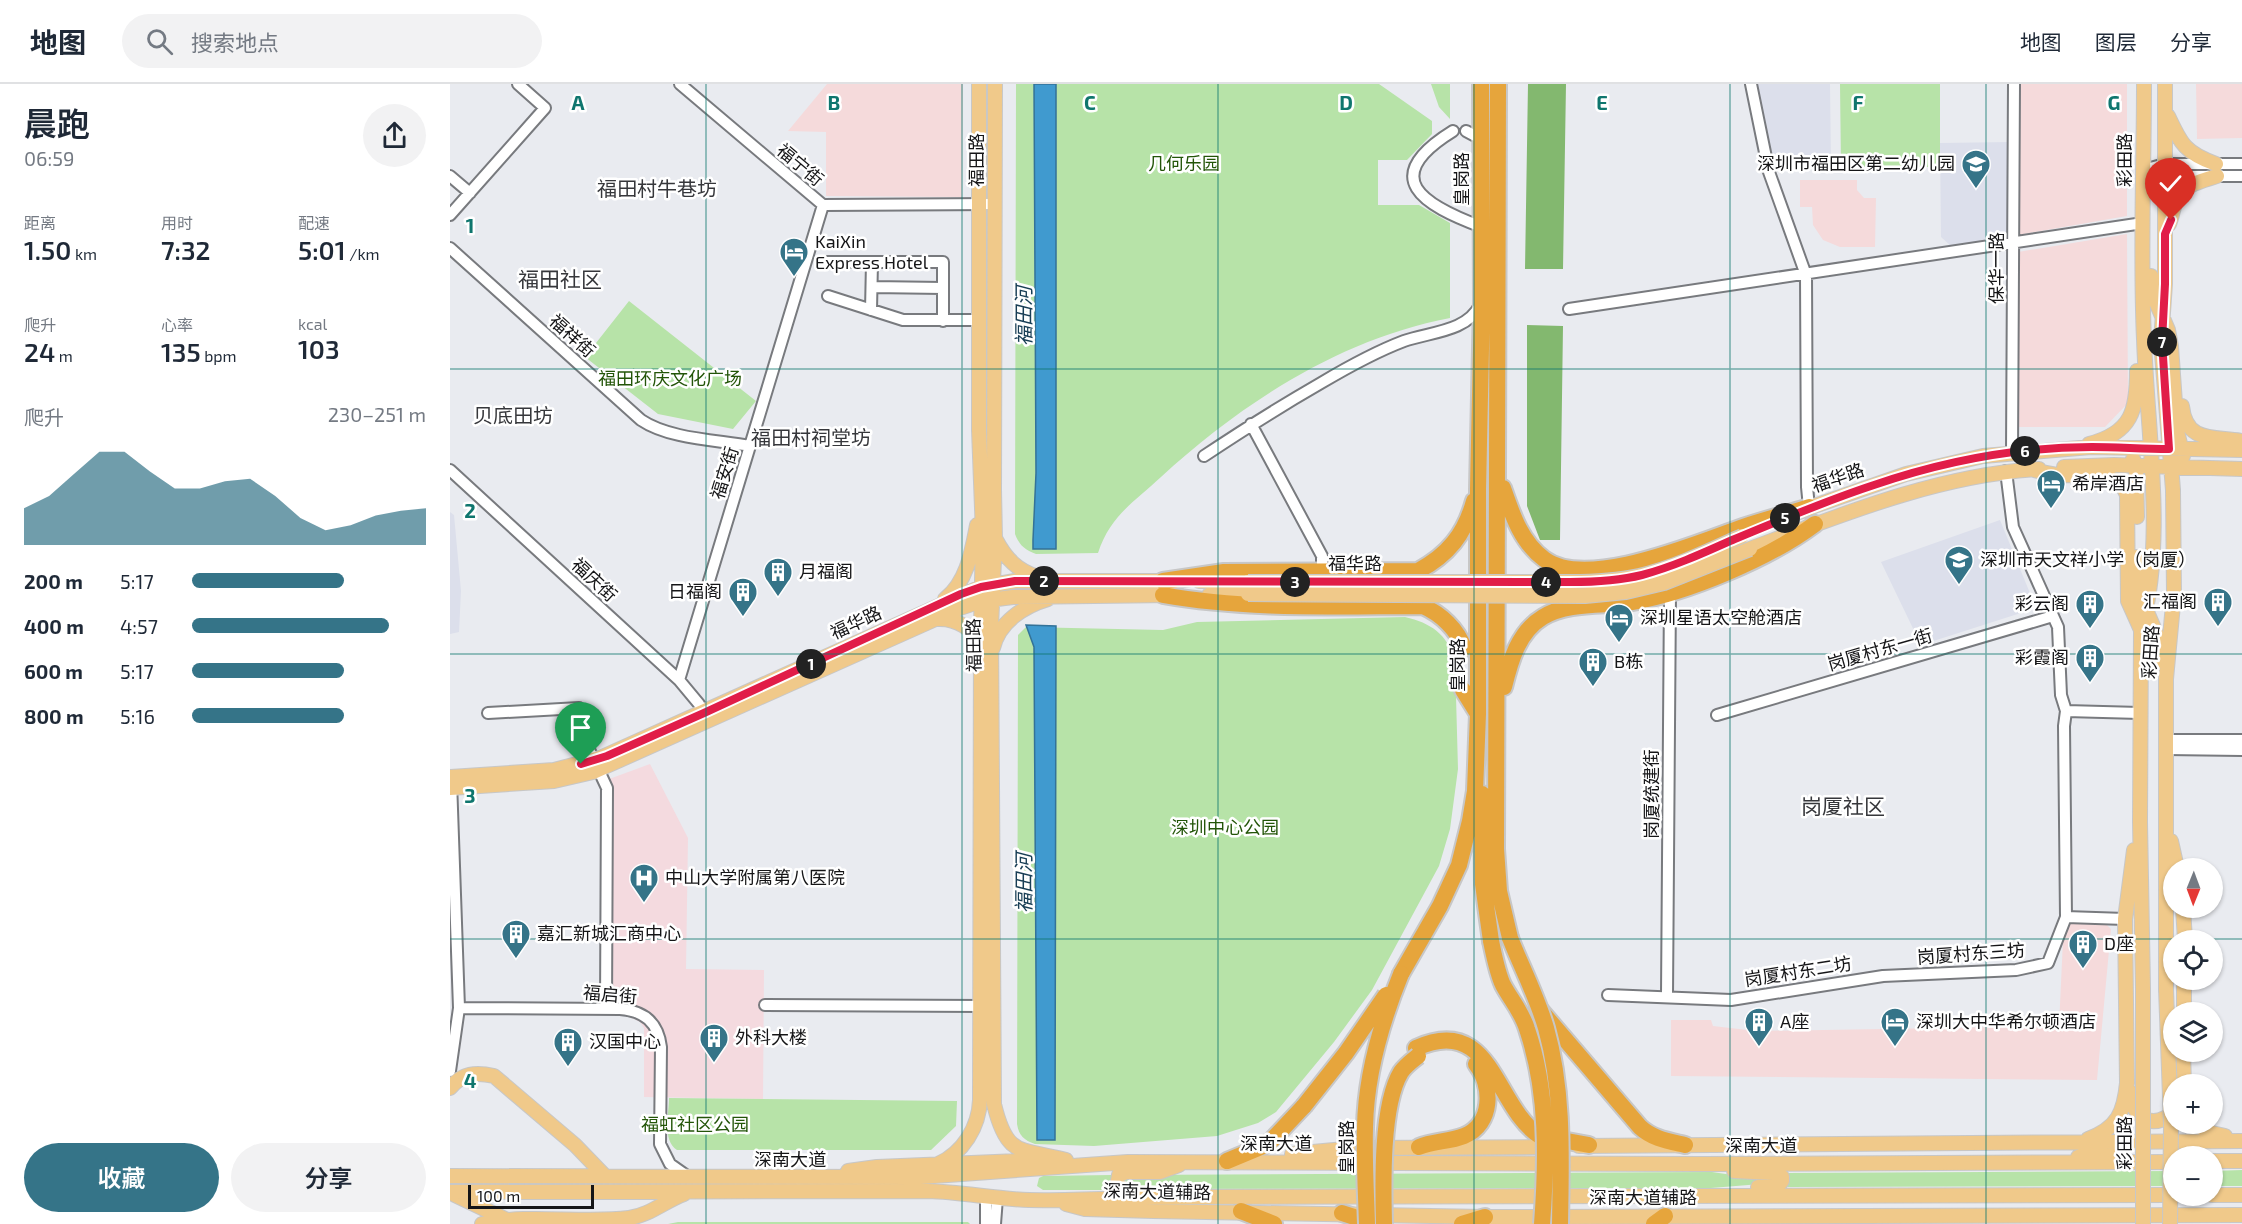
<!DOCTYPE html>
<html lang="zh">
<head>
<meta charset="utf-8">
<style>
	body { margin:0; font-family:"Exo 2","Noto Sans SC",sans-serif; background:#f2f2f3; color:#1f2937; height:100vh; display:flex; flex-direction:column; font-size:22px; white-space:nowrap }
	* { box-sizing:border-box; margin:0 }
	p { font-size:20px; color:#747a83 }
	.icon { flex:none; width:33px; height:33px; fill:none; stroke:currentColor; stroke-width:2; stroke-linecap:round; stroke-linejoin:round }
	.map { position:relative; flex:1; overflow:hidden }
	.side { display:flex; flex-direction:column; background:#fff; width:450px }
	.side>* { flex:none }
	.needle { width:39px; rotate:181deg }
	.controls { position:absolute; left:1713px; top:774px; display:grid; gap:12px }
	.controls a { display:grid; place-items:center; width:60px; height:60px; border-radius:50%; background:#fff; box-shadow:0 2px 4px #0004; font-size:30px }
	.scale { position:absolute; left:18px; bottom:15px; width:126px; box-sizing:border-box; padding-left:6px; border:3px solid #151517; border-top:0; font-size:16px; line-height:21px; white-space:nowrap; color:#151517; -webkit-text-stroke:4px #fff; paint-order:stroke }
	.pin { position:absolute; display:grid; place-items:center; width:51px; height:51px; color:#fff; margin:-62px -26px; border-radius:50% 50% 50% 0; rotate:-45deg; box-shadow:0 0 6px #0007 }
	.pin .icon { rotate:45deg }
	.km { position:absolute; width:30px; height:30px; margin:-15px; border-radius:50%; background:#222; color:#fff; font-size:16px; line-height:30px; text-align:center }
	.round { display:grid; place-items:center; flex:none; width:63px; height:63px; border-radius:32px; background:#f2f2f3 }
	.headline { display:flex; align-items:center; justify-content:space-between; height:102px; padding:0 24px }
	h1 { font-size:33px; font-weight:600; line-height:45px }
	.metrics { display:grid; grid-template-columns:repeat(3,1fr); gap:9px; height:102px; padding:6px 24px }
	.metrics div { display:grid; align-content:center }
	.metrics b { font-size:26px; font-weight:600 }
	.metrics small { font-size:16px; font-weight:400 }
	.metrics p { font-size:16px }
	.chart { height:168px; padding:12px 24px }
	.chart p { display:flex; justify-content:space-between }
	.chart svg { width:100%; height:108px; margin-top:6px; fill:#357488; opacity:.7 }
	.cta { display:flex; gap:12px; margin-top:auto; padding:12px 24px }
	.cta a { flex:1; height:69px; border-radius:36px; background:#357488; color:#fff; font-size:24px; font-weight:600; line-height:69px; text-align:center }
	.cta a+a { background:#f2f2f3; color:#1f2937 }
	ul { padding:0 24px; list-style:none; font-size:20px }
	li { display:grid; grid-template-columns:96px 72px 1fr; align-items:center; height:45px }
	li i { height:15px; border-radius:8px; background:#357488 }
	header { display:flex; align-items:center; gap:36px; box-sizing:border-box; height:84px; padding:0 30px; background:#fff; border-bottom:2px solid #e0e1e3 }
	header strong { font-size:28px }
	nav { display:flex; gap:33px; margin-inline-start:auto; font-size:21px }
	.search { width:420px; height:54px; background:#f2f2f3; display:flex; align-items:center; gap:15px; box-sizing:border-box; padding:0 21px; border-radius:33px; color:#747a83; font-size:22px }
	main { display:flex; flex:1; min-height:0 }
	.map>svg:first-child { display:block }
</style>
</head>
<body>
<header>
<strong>地图</strong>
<div class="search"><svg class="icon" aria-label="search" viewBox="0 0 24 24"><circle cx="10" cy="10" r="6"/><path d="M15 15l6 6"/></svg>搜索地点</div>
<nav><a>地图</a><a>图层</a><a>分享</a></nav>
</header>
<main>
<section class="side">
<div class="headline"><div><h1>晨跑</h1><p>06:59</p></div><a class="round"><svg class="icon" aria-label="share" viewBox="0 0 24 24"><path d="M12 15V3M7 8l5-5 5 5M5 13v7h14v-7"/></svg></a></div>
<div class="metrics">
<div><p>距离</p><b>1.50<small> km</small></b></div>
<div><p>用时</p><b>7:32</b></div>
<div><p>配速</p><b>5:01<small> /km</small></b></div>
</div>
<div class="metrics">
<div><p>爬升</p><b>24<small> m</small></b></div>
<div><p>心率</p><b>135<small> bpm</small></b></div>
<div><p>kcal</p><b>103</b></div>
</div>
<div class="chart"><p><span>爬升</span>230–251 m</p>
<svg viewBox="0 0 160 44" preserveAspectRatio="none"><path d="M0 44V29L10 24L20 15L30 6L40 6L50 14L60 21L70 21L80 18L90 17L100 24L110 33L120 38L130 36L140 32L150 30L160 29V44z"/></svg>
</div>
<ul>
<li><b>200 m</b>5:17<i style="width:65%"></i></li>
<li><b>400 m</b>4:57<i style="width:84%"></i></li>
<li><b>600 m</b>5:17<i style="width:65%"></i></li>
<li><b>800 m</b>5:16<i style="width:65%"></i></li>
</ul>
<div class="cta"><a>收藏</a><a>分享</a></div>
</section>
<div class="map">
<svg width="1792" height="1140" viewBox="0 0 1792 1140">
	<rect width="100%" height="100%" fill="#e9ebf0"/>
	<!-- commercial -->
	<path fill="#f5dadb" d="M377,0H513L512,113L376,112V48L338,47Z
		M1569,0H1677V132L1568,151Z
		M1746,0H1792V54L1747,55Z
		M1350,96H1407V106L1414,114H1426L1425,163H1390L1373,156L1363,141L1362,123H1350Z
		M1677,150L1678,319L1655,343H1567L1568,168Z
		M1621,838L1655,839L1661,845L1647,996L1221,992V936H1261L1263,942L1306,947L1609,942L1613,856Z"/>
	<!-- built -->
	<path fill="#dcdfeb" d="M1306,0H1380L1381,83H1321Z
		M1561,58L1562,152L1501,162L1491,153L1490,59Z
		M0,428L4,431L11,507L9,548L0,550Z
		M1550,436L1586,524L1471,561L1431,478Z"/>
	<!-- medical -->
	<path fill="#f4dadf" d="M200,680L238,754L236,885L314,886L313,1015L194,1013V944L190,938L178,932L151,931V698Z"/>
	<!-- green -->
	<path fill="#b7e3a8" d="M566,0H929L982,37V50L957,76H928V121H969L1000,139V234C890,255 792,319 711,393C683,419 660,432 648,469L586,470C575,466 569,461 565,450Z
		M981,0H1000V35L989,23Z
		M1390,0H1490V83H1391Z
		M179,217L306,317L283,345L208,330L135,273Z
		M955,533C981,539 997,550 1005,576L1008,685L1000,745L989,782L922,906L884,958L826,1028L808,1039L767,1052L644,1062L585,1060C574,1056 569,1052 567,1040L568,551L576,543L713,546L747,538Z
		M219,1014L507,1017L506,1042L481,1066H227C212,1057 219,1030 219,1014Z
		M1792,1086V1102H1763V1087Z
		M1723,1087L1724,1102L1337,1103L1339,1097L1337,1089Z
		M1262,1088L1296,1093H1323V1099L1261,1104L678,1105L672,1097L678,1091Z
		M661,1091L662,1105L659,1106H593L587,1102L589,1094L593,1092Z
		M228,1138H518L520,1140H218Z"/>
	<!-- forest -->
	<path fill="#83b86f" d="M1078,0H1116L1113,185H1075Z
		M1077,241L1113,242L1110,456H1090L1077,422Z"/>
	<!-- water -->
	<path fill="#409acf" stroke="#337298" stroke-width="1.5" d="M584,0H606V465H583V456L586,389Z
		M576,541L606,542L605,1056H587L584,563Z"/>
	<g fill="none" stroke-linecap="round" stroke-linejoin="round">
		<!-- minor casing -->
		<g stroke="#787a7e" stroke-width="14">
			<path id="minor" d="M230,0L373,121L545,120
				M1301,0L1319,88L1356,191L1357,403L1359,423
				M1003,47C927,94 973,121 1032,143
				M1016,47L1031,55
				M1693,86L1715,80H1792
				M1694,87L1715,92H1792
				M0,92L20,109
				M0,131L95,24L68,0
				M0,164L191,336C219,355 267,356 300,362
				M375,178H493V237
				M422,203L493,204
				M378,212L453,236H530
				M1119,225L1693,139
				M421,226L422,178
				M801,340L872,472V488
				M1562,368L1564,0
				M754,372C793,346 831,322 871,299C898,283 925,268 954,257C979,248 1017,248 1030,221
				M0,386L229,596L249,620L256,633
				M229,596L373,121
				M1616,627L1690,629
				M38,629L129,624L136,659L157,704L156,924
				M1267,631L1603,532
				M1716,656H1792
				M1716,665L1792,666
				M1616,833L1675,835
				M1158,911L1281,916L1433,892L1566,886L1598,879L1616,833L1614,642L1616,627L1611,611L1608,543L1563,443L1556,387
				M1217,912L1220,509
				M315,921L536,922
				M9,924L170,925C194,927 208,938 211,963L210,1060L220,1080L237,1092
				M0,987L9,924L1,697
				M536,1140V1112
				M545,1140L547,1114"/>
		</g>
		<!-- major casing -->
		<g stroke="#c7c7c7" stroke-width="16">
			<path id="major" d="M545,0L544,406L545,454L541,543L544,1020C557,1074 570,1064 616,1076
				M1715,0V200L1711,257L1723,406L1724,510L1716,595V905
				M1718,32C1731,60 1735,69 1766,80
				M1719,140C1722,133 1723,124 1726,117C1733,100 1752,97 1767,92
				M1701,192L1703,211L1718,246L1721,262L1727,347L1733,372
				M1732,322C1736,360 1765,352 1792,357
				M1639,360C1682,349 1687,326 1687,287
				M1683,375L1686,382L1687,433
				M1614,383L1664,381L1792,385
				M1580,385C1589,387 1599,390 1608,391C1630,393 1668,384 1677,411L1678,517L1691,546L1690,738L1693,905
				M1350,427L1456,390L1533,372L1641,363L1792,366
				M546,456C556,475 568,487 588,493
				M1300,465C1393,430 1489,391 1589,385
				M1687,473L1688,507L1709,556L1713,578
				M749,497L798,498
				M759,511L798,510
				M495,515C517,498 522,467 527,441
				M487,535C507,534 524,545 530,563
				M1691,546C1716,457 1697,348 1694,255C1690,170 1694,85 1694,0
				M543,564C549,538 574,522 598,515
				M0,693L104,686L150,674L531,503L565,497H724
				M0,704L104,697L143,688L510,524L531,517L563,513L722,511
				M1721,757L1727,784
				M1733,824L1735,856
				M1734,928V896
				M1733,968L1734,1000
				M0,1004C12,989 26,988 44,992L125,1061L154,1091
				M1679,1007C1683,1032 1700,1048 1724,1028
				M1745,1040L1762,1049L1775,1052
				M1638,1055C1668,1044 1674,1028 1677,999L1675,835L1684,766
				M1129,1062L1792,1057
				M842,1070L905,1064L1104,1063
				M1628,1073L1670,1062
				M1762,1077H1792
				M488,1080C513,1069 529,1043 530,1016L531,542L533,450L529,346V0
				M398,1087L427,1083L589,1076
				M1284,1087L1323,1089L1332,1093V1097L1328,1102L1308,1103
				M0,1092L470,1093L678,1078L1253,1080L1724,1078
				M0,1108L478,1107C512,1108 545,1115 579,1116C620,1117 662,1114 704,1113L1724,1111
				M686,1109L670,1106L667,1102L669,1091L676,1088H710L729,1081
				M5,1111L55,1135
				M1762,1111H1792
				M616,1120L635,1125L703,1127L1035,1133L1792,1131
				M32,1140C80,1129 131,1140 179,1134C200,1131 215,1117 234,1110"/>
		</g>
		<!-- highway casing -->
		<g stroke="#c7c7c7" stroke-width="20">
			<path id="highway" d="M1048,0L1046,765L1049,807L1060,854
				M1053,404C1062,430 1071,458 1094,475C1136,507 1247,459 1293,443C1314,436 1337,430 1359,423
				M713,497L774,488L968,487C998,471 1015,450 1024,417
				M713,511C796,526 889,522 973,522C991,530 1007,545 1014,564
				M1054,603C1060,578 1068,548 1093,533C1117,518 1154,522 1182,518C1237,509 1320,474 1365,440
				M1013,606L1028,630
				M1032,710L1033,800L1041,857
				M951,890L990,822L1009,781L1020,737L1025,707L1028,630V405L1032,218L1031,0
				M1091,927L1190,1043C1203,1055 1218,1057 1235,1061
				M966,964C1043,929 1044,1023 1090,1052L1139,1061
				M969,1063C983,1057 999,1058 1014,1052C1043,1040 1043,1002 1026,980
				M777,1077L813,1062L821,1057L854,1022
				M791,1127L824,1140
				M892,1129L926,1140
				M1012,1140L1035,1133
				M1204,1140L1215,1132"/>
		</g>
		<!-- minor -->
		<use href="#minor" stroke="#fff" stroke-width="10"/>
		<!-- major -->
		<use href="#major" stroke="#f0c98a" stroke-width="14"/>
		<!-- highway -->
		<use href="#highway" stroke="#e6a53c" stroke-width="16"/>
		<!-- major-bridge casing -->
		<g stroke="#c7c7c7" stroke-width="16" stroke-linecap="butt">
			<path id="major-bridge" d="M798,498H1120C1143,498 1166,497 1189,492C1224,484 1259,467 1292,452
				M798,510L1135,512L1176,508L1214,499L1300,465
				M1693,905V1140
				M1716,905L1721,1040L1720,1140"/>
		</g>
		<!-- highway-bridge casing -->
		<g stroke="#c7c7c7" stroke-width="20" stroke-linecap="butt">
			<path id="highway-bridge" d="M1060,854C1072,884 1087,913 1096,944C1114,1008 1111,1074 1110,1140
				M1041,857C1044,871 1047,888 1053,901C1061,916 1072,928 1077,945C1098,1007 1097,1075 1092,1140
				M854,1022L896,969L936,911
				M917,1140C916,1108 914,1075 915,1043C916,990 931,939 951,890
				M934,1140C933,1101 931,1021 951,988C956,981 962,977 968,972"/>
		</g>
		<!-- major-bridge -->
		<use href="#major-bridge" stroke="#f0c98a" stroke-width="14"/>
		<!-- highway-bridge -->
		<use href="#highway-bridge" stroke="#e6a53c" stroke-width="16"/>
	</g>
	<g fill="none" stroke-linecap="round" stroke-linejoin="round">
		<!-- route casing -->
		<g stroke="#fff" stroke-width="12">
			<path id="route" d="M131,680L157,672L254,629L511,510L531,503L565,497L1120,498C1144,498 1168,497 1192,491C1222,483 1251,470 1280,457C1328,437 1375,417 1424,401C1494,377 1567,363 1642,363C1667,363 1693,365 1719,365L1712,257L1715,200V150L1721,136"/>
		</g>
		<!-- route -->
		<use href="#route" stroke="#e11d48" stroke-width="8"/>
	</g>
	<!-- grid -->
	<path fill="none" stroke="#0f766e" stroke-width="1.5" stroke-opacity="0.55" d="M256,0V1140M512,0V1140M768,0V1140M1024,0V1140M1280,0V1140M1536,0V1140M0,285H1792M0,570H1792M0,855H1792"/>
	<!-- icons -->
	<defs>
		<g id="school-pin" transform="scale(1.5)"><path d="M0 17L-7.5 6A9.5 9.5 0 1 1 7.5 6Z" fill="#357488" stroke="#fff"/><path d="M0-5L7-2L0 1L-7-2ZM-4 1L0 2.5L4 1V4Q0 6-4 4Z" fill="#fff"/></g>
		<g id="hotel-pin" transform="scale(1.5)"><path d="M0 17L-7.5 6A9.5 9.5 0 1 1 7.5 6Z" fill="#357488" stroke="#fff"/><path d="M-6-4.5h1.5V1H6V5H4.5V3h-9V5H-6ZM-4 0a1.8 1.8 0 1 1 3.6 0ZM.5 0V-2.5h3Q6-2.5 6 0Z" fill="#fff"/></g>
		<g id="building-pin" transform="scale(1.5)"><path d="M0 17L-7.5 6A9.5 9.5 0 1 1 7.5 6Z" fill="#357488" stroke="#fff"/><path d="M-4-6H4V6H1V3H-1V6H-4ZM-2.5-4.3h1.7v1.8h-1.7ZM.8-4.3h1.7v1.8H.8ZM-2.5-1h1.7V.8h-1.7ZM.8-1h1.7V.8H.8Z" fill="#fff"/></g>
		<g id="hospital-pin" transform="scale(1.5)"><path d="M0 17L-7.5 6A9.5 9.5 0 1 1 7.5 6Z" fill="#357488" stroke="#fff"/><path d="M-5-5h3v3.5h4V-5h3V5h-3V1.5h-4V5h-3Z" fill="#fff"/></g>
	</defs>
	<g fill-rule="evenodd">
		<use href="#school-pin" x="1526" y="80"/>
		<use href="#hotel-pin" x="344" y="168"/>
		<use href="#hotel-pin" x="1601" y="400"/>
		<use href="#school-pin" x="1509" y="476"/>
		<use href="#building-pin" x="328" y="488"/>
		<use href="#building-pin" x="293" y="508"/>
		<use href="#building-pin" x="1768" y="518"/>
		<use href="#building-pin" x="1640" y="520"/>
		<use href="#hotel-pin" x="1169" y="534"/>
		<use href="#building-pin" x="1640" y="574"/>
		<use href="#building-pin" x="1143" y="578"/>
		<use href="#hospital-pin" x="194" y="794"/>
		<use href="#building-pin" x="66" y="850"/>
		<use href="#building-pin" x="1633" y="860"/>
		<use href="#building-pin" x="1309" y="938"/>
		<use href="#hotel-pin" x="1445" y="938"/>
		<use href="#building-pin" x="264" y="954"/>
		<use href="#building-pin" x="118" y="958"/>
	</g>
	<g text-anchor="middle" stroke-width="5" stroke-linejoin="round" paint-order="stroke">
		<!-- street labels -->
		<g font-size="18" fill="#151517" stroke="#fff">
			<text transform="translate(527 76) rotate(-90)" y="6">福田路</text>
			<text transform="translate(1675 76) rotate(-90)" y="6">彩田路</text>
			<text transform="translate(350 81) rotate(40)" y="6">福宁街</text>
			<text transform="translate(1012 95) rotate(-90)" y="6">皇岗路</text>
			<text transform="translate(1547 184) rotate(-90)" y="6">保华一路</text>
			<text transform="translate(122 252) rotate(42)" y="6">福祥街</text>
			<text transform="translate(275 389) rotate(-73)" y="6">福安街</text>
			<text transform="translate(1388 394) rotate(-19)" y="6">福华路</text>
			<text x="905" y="486">福华路</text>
			<text transform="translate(144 496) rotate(43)" y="6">福庆街</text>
			<text transform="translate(406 539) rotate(-25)" y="6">福华路</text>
			<text transform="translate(524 561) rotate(-91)" y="6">福田路</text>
			<text transform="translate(1430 566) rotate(-16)" y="6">岗厦村东一街</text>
			<text transform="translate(1701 568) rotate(-86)" y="6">彩田路</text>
			<text transform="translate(1008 581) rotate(-90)" y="6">皇岗路</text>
			<text transform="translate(1202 710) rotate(-90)" y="6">岗厦统建街</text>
			<text transform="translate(1521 870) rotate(-4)" y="6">岗厦村东三坊</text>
			<text transform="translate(1348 888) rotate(-9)" y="6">岗厦村东二坊</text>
			<text transform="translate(160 911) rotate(5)" y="6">福启街</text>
			<text transform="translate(1675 1059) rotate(-90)" y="6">彩田路</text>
			<text x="826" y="1066">深南大道</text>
			<text x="1311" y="1068">深南大道</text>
			<text transform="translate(897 1063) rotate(-90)" y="6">皇岗路</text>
			<text x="340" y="1082">深南大道</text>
			<text transform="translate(707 1108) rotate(1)" y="6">深南大道辅路</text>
			<text x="1193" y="1120">深南大道辅路</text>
		</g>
		<!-- park labels -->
		<g font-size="18" fill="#235508" stroke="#fff">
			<text x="734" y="86">几何乐园</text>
			<text x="220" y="301">福田环庆文化广场</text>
			<text x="775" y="750">深圳中心公园</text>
			<text x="245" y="1047">福虹社区公园</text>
		</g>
		<!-- poi labels -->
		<g font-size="18" fill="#151517" stroke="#fff" text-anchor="start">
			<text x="1505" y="86" text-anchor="end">深圳市福田区第二幼儿园</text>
			<text x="365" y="164">KaiXin<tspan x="365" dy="21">Express Hotel</tspan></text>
			<text x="1622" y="406">希岸酒店</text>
			<text x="1530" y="482">深圳市天文祥小学（岗厦）</text>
			<text x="349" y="494">月福阁</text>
			<text x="272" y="514" text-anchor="end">日福阁</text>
			<text x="1747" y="524" text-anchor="end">汇福阁</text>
			<text x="1619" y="526" text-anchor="end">彩云阁</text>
			<text x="1190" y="540">深圳星语太空舱酒店</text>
			<text x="1619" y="580" text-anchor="end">彩霞阁</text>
			<text x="1164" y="584">B栋</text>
			<text x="215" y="800">中山大学附属第八医院</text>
			<text x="87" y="856">嘉汇新城汇商中心</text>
			<text x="1654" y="866">D座</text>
			<text x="1330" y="944">A座</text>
			<text x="1466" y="944">深圳大中华希尔顿酒店</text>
			<text x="285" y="960">外科大楼</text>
			<text x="139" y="964">汉国中心</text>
		</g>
		<!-- neighbourhood labels -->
		<g font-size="20" fill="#36373b" stroke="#fff">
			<text x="207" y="112">福田村牛巷坊</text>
			<text x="63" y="339">贝底田坊</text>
			<text x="361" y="361">福田村祠堂坊</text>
		</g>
		<!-- water labels -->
		<g font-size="20" font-style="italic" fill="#183e55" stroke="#fff">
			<text transform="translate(574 232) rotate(-90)" y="7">福田河</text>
			<text transform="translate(574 799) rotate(-90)" y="7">福田河</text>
		</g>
		<!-- quarter labels -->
		<g font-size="21" fill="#36373b" stroke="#fff">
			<text x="110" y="203">福田社区</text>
			<text x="1393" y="730">岗厦社区</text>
		</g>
	</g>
	<g font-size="20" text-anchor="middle" font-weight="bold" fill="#0f766e" stroke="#fff" stroke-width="5" stroke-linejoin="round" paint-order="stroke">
		<text x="128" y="26">A</text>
		<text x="384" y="26">B</text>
		<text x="640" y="26">C</text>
		<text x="896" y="26">D</text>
		<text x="1152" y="26">E</text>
		<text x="1408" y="26">F</text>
		<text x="1664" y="26">G</text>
		<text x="20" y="149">1</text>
		<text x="20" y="434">2</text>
		<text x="20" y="719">3</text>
		<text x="20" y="1004">4</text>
	</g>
</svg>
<div class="controls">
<a><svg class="needle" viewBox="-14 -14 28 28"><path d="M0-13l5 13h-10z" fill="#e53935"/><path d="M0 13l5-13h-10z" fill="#747a83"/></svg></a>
<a><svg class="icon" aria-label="locate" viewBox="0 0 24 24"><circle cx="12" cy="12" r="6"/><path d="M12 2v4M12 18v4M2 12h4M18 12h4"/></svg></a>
<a><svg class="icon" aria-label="layers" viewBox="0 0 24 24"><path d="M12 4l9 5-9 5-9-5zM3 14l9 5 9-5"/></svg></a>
<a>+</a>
<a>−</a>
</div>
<div class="scale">100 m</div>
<div class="pin" style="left:131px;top:680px;background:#1e9e55"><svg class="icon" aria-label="arrive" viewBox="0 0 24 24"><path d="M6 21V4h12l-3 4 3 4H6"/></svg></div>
<div class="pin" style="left:1721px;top:136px;background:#d93025"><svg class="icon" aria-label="check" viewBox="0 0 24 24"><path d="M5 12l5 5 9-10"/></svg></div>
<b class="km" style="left:361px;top:580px">1</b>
<b class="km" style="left:594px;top:497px">2</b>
<b class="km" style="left:845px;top:498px">3</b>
<b class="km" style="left:1096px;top:498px">4</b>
<b class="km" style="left:1335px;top:434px">5</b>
<b class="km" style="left:1575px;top:367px">6</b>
<b class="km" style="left:1712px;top:258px">7</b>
</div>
</main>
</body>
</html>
